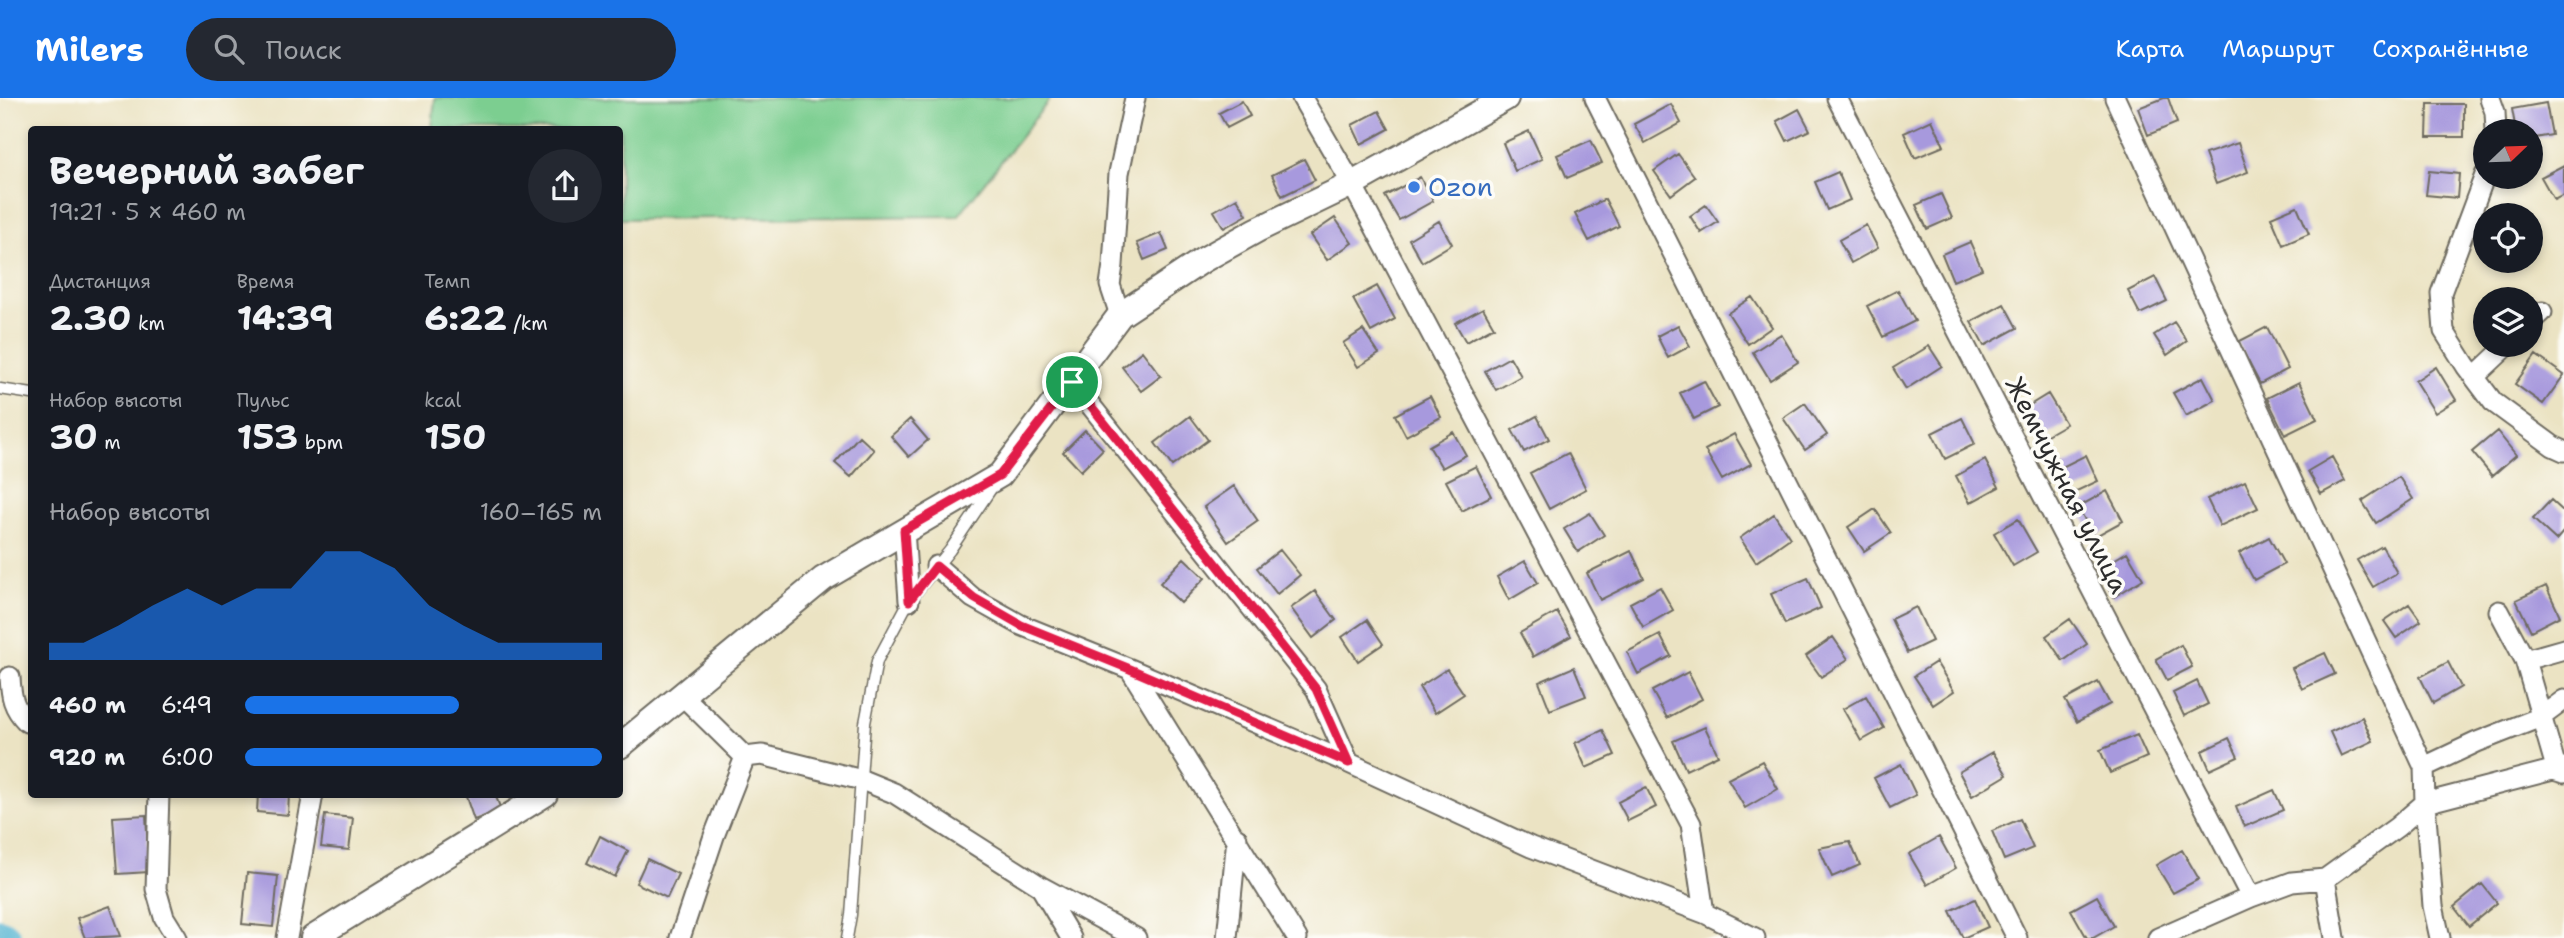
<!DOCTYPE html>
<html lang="ru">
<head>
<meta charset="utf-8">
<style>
	body { margin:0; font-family:"Shantell Sans",sans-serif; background:#242831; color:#f1f3f6; height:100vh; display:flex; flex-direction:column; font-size:26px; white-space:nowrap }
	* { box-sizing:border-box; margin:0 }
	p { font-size:23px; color:#9ea1a6 }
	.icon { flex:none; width:38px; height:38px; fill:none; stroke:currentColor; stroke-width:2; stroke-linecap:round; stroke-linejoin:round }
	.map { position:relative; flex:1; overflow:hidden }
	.drawer { position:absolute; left:28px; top:28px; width:595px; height:672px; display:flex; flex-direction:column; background:#171b24; border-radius:7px; box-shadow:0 4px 10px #0003 }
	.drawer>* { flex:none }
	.needle { width:46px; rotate:67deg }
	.tools { position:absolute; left:2473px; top:21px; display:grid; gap:14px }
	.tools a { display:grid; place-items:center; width:70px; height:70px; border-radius:50%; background:#171b24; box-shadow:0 4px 10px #0003; font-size:35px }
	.pin { position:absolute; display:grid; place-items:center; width:60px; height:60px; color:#fff; margin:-30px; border:4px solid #fff; border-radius:50%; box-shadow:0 2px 7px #0007 }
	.round { display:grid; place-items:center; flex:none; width:74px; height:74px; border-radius:37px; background:#242831 }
	.head { display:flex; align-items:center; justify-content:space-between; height:119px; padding:0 21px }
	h1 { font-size:38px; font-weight:700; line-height:52px }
	.metrics { display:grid; grid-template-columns:repeat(3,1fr); gap:10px; height:119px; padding:7px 21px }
	.metrics div { display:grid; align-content:center }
	.metrics b { font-size:35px; font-weight:700 }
	.metrics small { font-size:19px; font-weight:400 }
	.metrics p { font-size:19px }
	.chart { height:196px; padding:14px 21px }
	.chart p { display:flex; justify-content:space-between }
	.chart svg { width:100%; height:126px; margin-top:7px; fill:#1a73e8; opacity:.7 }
	ul { padding:0 21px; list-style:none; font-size:23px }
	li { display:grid; grid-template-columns:112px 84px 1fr; align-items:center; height:52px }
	li i { height:18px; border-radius:9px; background:#1a73e8 }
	header { display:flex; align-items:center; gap:42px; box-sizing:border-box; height:98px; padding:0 35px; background:#1a73e8; color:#fff }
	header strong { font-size:33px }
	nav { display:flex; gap:38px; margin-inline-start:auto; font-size:24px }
	.search { width:490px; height:63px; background:#242831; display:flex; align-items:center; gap:18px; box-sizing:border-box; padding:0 24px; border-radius:38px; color:#9ea1a6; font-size:26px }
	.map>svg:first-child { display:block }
</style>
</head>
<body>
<header>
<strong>Milers</strong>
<div class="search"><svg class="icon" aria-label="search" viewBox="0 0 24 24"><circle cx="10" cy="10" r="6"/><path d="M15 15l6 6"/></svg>Поиск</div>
<nav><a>Карта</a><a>Маршрут</a><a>Сохранённые</a></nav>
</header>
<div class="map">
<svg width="2564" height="840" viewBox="0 0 2564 840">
	<rect width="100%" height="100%" fill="#fdfcf7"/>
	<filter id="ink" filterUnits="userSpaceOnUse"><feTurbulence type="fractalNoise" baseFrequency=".0143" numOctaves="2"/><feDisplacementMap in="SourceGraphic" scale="14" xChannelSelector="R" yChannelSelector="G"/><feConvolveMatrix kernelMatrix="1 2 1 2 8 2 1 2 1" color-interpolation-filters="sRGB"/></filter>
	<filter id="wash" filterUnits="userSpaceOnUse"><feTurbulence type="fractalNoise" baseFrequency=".00686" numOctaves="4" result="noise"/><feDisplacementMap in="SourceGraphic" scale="28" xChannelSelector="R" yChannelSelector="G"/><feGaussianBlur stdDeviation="1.57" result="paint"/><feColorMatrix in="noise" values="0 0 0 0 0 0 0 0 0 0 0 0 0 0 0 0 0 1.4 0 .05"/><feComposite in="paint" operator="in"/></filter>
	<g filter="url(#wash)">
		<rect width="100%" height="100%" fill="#ebe3c3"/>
		<!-- green -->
		<path fill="#7bce90" stroke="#537c5e" stroke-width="2" d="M435,0H1051L958,118L620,121V32L432,31Z"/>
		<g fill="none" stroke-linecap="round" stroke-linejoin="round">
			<!-- river -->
			<path stroke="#53b4d1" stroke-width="33" d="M0,837L5,840"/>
		</g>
		<g id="blocks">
			<!-- building -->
			<path fill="#a799dd" d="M2164,0H2168L2177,25L2148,37L2138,10Z
				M1242,3L1250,18L1227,30L1219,15Z
				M2546,5L2552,37L2530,41V33H2516L2512,11Z
				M1671,6L1681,25L1645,45L1634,26Z
				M2428,6H2464V39H2427Z
				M1799,11L1810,32L1787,43L1777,23Z
				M1379,13L1389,31L1361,46L1352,27Z
				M1932,22L1944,48L1915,60L1904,35Z
				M1529,33L1542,61L1515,73L1503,45Z
				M1591,42L1602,65L1567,80L1557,57Z
				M2238,45L2248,74L2216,86L2205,56Z
				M1678,56L1695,79L1671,97L1654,73Z
				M1304,61L1315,82L1282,98L1272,77Z
				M2564,67V97L2554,102L2541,79Z
				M2429,73L2459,76L2457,100L2426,97Z
				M1838,74L1850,102L1827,112L1815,84Z
				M1420,79L1433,103L1399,122L1385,98Z
				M1941,96L1952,120L1927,131L1916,107Z
				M1237,100L1247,117L1224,130L1214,113Z
				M1605,101L1619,128L1589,143L1575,116Z
				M1706,107L1718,124L1701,135L1690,118Z
				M2297,108L2309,136L2283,147L2271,119Z
				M1335,120L1352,145L1327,162L1310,137Z
				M1439,123L1452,146L1422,164L1409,141Z
				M1866,127L1878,150L1851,165L1839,142Z
				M1161,135L1168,152L1144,162L1137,145Z
				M1970,144L1982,171L1953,183L1942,156Z
				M2155,179L2167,203L2140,216L2128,193Z
				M1377,188L1395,221L1371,234L1353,201Z
				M1898,192L1915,223L1883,239L1867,208Z
				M1752,199L1772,229L1748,246L1728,215Z
				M2004,206L2017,230L1984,248L1971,224Z
				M1483,210L1494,229L1466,244L1455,225Z
				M2174,224L2187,243L2167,257L2154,237Z
				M1678,227L1690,248L1668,260L1657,238Z
				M2267,229L2288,271L2260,286L2238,244Z
				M1363,232L1379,256L1358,269L1343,245Z
				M1781,236L1798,264L1770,282L1753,254Z
				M1929,248L1942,268L1906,291L1893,270Z
				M1142,253L1161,278L1141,293L1122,269Z
				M2536,257L2564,277L2543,306L2515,286Z
				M1510,259L1521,278L1496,292L1485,273Z
				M2436,269L2456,302L2435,315L2415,283Z
				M2203,279L2215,302L2186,318L2173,295Z
				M1704,283L1718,309L1694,321L1680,295Z
				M2299,284L2317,321L2285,337L2267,300Z
				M2048,296L2066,326L2038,342L2020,313Z
				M1430,298L1441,319L1406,338L1395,317Z
				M1805,305L1827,337L1805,352L1783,320Z
				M1190,318L1208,342L1172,368L1155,345Z
				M1537,318L1549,341L1524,354L1512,332Z
				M1962,320L1975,346L1945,361L1932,335Z
				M910,321L928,342L909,359L891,338Z
				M1085,332L1103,351L1081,373L1063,354Z
				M2497,333L2516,357L2492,378L2472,354Z
				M1453,334L1466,357L1442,370L1429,348Z
				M1734,336L1751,366L1722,382L1705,352Z
				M859,338L874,352L851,379L835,365Z
				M1568,355L1586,391L1549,411L1530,375Z
				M2086,357L2098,383L2066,398L2054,373Z
				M2332,359L2345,383L2321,396L2308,373Z
				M1985,362L1999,389L1970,405L1956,378Z
				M1476,368L1491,398L1462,413L1446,383Z
				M2399,379L2413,401L2376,425L2362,403Z
				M2245,383L2258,410L2220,428L2207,401Z
				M1234,388L1258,423L1228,444L1204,409Z
				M2107,393L2123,423L2094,439L2078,409Z
				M2551,402L2564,414V433L2556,442L2533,421Z
				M1875,411L1891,435L1864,453L1848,429Z
				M1590,415L1604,437L1578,454L1564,431Z
				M1774,416L1790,440L1756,464L1740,440Z
				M2018,421L2037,454L2013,468L1994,435Z
				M2269,439L2284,466L2254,482L2239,455Z
				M2382,448L2397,475L2373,489L2357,462Z
				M1280,452L1300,477L1277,496L1257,470Z
				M1631,453L1644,480L1600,502L1587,475Z
				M2127,454L2143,481L2114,499L2097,472Z
				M1184,460L1205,480L1181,505L1160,485Z
				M1525,463L1538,485L1509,502L1497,479Z
				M1808,480L1821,510L1785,526L1771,496Z
				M2546,488L2560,518L2531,533L2516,502Z
				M1660,489L1673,512L1643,529L1630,505Z
				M1315,493L1336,522L1313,540L1291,510Z
				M2409,506L2421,523L2396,540L2384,523Z
				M1916,509L1932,543L1907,555L1891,521Z
				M1557,514L1571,538L1533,559L1520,535Z
				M2070,521L2087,546L2063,563L2046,538Z
				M1367,522L1383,546L1358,563L1342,539Z
				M1660,537L1671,558L1638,576L1627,554Z
				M1833,539L1848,561L1821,579L1806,558Z
				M2181,547L2192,569L2167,582L2156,561Z
				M2325,555L2335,576L2302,591L2292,570Z
				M1936,564L1954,593L1933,607L1914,578Z
				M2448,564L2461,589L2433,605L2420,579Z
				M1574,569L1586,598L1550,612L1539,584Z
				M1447,571L1464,596L1435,615L1419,589Z
				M1688,574L1702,601L1667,620L1652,593Z
				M2197,583L2208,606L2184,618L2173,595Z
				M2098,584L2110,606L2077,624L2065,602Z
				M1866,598L1884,630L1861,643L1843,611Z
				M2362,619L2373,643L2341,658L2330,634Z
				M1705,629L1718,657L1686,672L1673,643Z
				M1603,632L1615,657L1586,670L1575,645Z
				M2137,637L2147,659L2110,675L2100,652Z
				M2229,640L2238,659L2210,672L2202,653Z
				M1993,654L2007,677L1972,698L1959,674Z
				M1762,663L1778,691L1745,710L1728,681Z
				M1901,666L1916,697L1890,710L1874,680Z
				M1646,689L1656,709L1628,723L1618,704Z
				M2274,692L2283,712L2244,729L2236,709Z
				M258,696H289L288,717L257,714Z
				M465,696H495L501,712L474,722Z
				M146,717L149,774L117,776L113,719Z
				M325,717L353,720L349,752L321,749Z
				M2020,721L2033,750L2004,762L1992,733Z
				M600,738L628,753L615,779L587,765Z
				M1939,739L1956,770L1927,787L1909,756Z
				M1850,744L1860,767L1832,779L1819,750Z
				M2182,752L2199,781L2173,795L2156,767Z
				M647,761L678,776L667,800L636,785Z
				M247,775L278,778L273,829L242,826Z
				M2482,786L2497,805L2469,828L2454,809Z
				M2097,798L2114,828L2093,840H2087L2071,812Z
				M1975,801L1988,829L1963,840L1950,813Z
				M110,808L121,838L85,840L77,820Z"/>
		</g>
	</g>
	<g filter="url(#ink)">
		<use href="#blocks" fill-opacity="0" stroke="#6e6b60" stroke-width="2"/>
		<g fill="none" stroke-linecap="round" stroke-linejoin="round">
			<!-- service casing -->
			<g stroke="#6e6b60" stroke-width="13">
				<path id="service" d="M0,291L32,296
					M847,840L851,817L865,625L877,563L909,503L950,452L991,391"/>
			</g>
			<!-- minor casing -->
			<g stroke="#6e6b60" stroke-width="23">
				<path id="minor" d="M1302,0L1352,86L1691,726L1704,815
					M1595,0L2017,840
					M1837,0L2251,799
					M2115,0L2424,669L2425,705L2564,669
					M2490,0L2495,14L2496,33
					M2485,77L2441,195L2444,233L2466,268L2493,304L2553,348L2564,353
					M1120,217L1110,187L1113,167L1119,75L1135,0
					M2530,225L2542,214
					M2474,279L2508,247
					M1072,284L1316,591L1349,665
					M904,432L909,503
					M936,468L973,500L1021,527L1130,571L1349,665L1531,749L1704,815L1755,840
					M2499,513L2525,562
					M2564,551L2525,562L2557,673L2564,675
					M1130,571L1297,840
					M10,579C11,598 13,610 27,624H32
					M682,597L745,659
					M2424,669L2477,644L2541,619L2564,602
					M159,696L156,791L164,819L177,840
					M2325,781L2335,840
					M1040,788L1071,840
					M287,840L313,696
					M680,840L714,738L745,659L762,657L862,682L894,695L1040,788L1136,840
					M1227,840L1237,740
					M2158,840L2251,799L2292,784L2325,781L2397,729L2425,705L2433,808L2440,840"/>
			</g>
			<!-- tertiary casing -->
			<g stroke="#6e6b60" stroke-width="28">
				<path id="tertiary" d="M620,648L823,481L1000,377L1120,217L1203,162L1257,132L1352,86L1506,0
					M313,840L545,696"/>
			</g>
			<!-- service -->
			<use href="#service" stroke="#fff" stroke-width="10"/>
			<!-- minor -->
			<use href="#minor" stroke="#fff" stroke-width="19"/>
			<!-- tertiary -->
			<use href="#tertiary" stroke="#fff" stroke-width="24"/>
		</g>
	</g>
	<g fill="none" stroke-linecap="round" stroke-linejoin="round" filter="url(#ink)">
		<!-- route casing -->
		<g stroke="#fff" stroke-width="14">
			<path id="route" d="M1072,284L1316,591L1349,665L1130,571L1021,527L974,500L936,468L909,503L904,432L1000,377Z"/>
		</g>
		<!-- route -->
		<use href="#route" stroke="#e11d48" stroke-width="9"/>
	</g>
	<!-- markers -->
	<circle fill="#3f7fe0" stroke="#fdfcf7" stroke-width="2.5" cx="1414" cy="89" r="7"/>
	<g text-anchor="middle" stroke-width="7" stroke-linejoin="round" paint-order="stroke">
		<!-- shop labels -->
		<g font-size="26" fill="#366cbe" stroke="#fdfcf7" text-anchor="start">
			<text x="1428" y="98">Ozon</text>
		</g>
		<!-- street labels -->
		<g font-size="26" fill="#2b2b2b" stroke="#fdfcf7">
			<text transform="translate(2067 387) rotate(63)" y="9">Жемчужная улица</text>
		</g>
	</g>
</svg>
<div class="tools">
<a><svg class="needle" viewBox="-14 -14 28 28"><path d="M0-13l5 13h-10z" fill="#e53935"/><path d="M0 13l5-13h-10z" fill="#9ea1a6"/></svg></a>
<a><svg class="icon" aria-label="locate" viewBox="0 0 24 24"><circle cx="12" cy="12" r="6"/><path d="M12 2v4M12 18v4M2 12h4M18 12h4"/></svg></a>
<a><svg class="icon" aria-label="layers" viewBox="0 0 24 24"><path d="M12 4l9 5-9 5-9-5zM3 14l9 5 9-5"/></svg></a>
</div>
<div class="pin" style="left:1072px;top:284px;background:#1e9e55"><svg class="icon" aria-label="arrive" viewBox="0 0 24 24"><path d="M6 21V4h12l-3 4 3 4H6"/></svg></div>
<section class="drawer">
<div class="head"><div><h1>Вечерний забег</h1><p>19:21 · 5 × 460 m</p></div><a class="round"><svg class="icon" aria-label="share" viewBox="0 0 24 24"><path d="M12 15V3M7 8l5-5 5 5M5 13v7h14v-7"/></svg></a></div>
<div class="metrics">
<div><p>Дистанция</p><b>2.30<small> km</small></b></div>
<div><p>Время</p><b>14:39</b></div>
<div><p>Темп</p><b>6:22<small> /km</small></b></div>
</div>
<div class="metrics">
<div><p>Набор высоты</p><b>30<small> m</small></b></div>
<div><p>Пульс</p><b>153<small> bpm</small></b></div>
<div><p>kcal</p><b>150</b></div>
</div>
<div class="chart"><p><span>Набор высоты</span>160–165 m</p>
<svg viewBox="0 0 160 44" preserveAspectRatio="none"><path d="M0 44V38L10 38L20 32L30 25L40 19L50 25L60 19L70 19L80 6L90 6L100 12L110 25L120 32L130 38L140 38L150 38L160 38V44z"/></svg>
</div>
<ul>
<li><b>460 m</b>6:49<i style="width:60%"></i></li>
<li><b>920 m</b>6:00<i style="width:100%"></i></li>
</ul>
</section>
</div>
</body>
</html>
